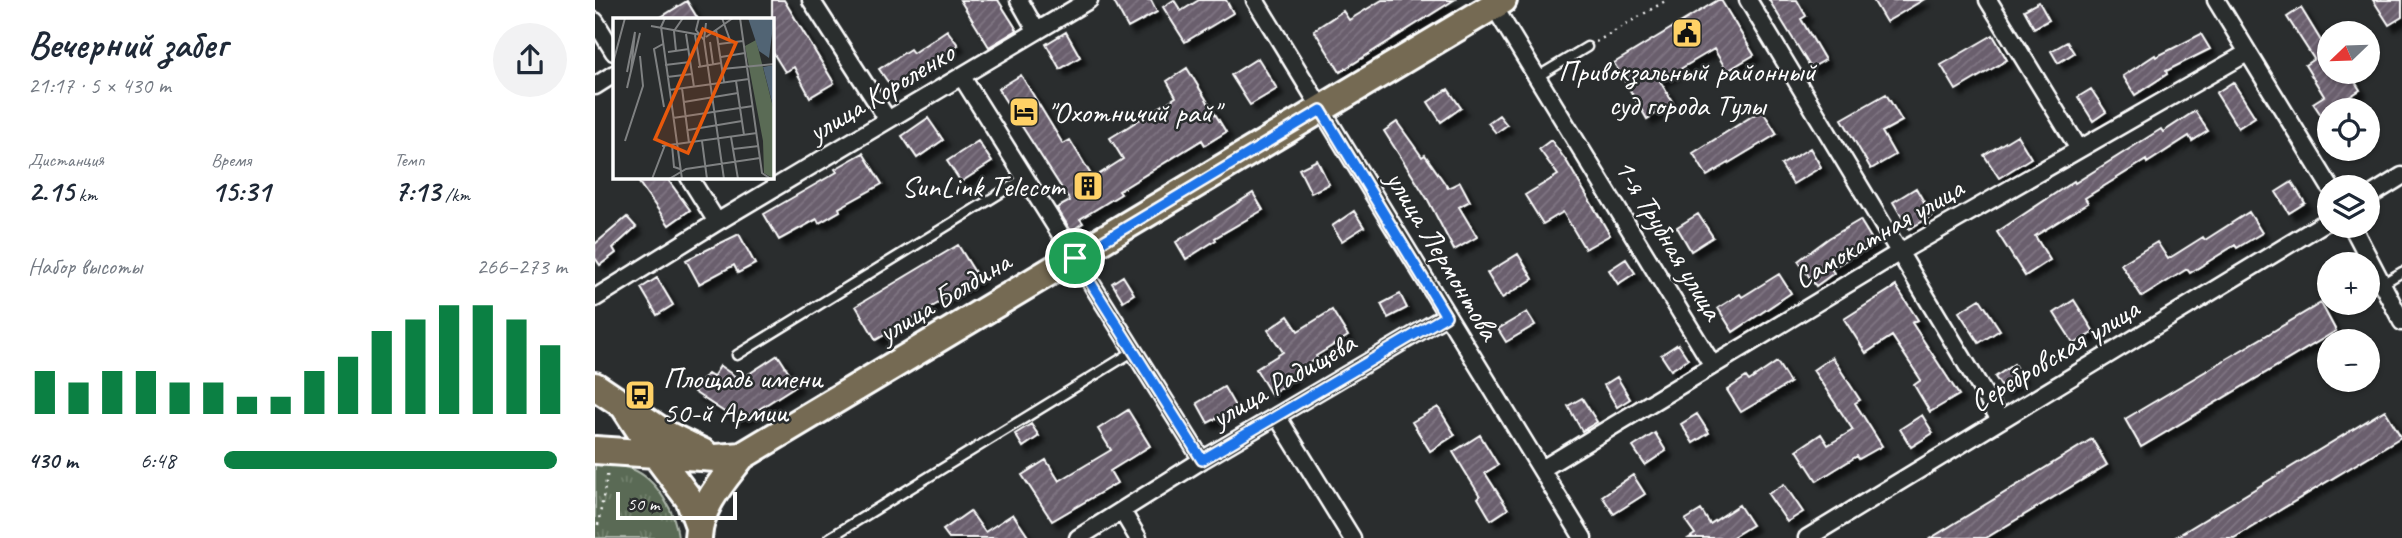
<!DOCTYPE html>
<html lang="ru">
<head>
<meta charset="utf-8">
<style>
	body { margin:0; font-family:Caveat,sans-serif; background:#f2f2f3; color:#1f2937; height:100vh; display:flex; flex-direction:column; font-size:26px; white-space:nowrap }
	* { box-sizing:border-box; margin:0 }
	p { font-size:23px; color:#747a83 }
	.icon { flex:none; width:38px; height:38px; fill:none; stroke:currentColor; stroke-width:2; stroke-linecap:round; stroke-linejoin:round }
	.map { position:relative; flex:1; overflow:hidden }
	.drawer { display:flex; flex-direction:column; background:#fff; width:595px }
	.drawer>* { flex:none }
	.needle { width:46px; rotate:247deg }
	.controls { position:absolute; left:1722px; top:21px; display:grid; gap:14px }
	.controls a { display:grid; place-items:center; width:63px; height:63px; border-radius:50%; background:#fff; box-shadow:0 2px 5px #0004; font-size:35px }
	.scale { position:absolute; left:21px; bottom:18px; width:121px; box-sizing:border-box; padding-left:7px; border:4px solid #fff; border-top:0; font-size:19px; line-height:24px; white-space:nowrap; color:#fff; -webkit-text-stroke:5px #2a2d2e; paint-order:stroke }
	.pin { position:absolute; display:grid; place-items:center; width:60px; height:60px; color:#fff; margin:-30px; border:4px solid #fff; border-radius:50%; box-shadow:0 2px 7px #0007 }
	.round { display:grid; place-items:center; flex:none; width:74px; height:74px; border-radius:37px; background:#f2f2f3 }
	.overview { display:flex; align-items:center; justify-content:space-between; height:119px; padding:0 28px }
	h1 { font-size:38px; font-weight:700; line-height:52px }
	.stats { display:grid; grid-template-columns:repeat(3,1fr); gap:10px; height:119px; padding:7px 28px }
	.stats div { display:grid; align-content:center }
	.stats b { font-size:30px; font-weight:700 }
	.stats small { font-size:19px; font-weight:400 }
	.stats p { font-size:19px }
	.chart { height:196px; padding:14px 28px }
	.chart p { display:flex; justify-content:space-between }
	.chart svg { width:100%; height:126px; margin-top:7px; stroke:#0b8043; stroke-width:6 }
	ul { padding:0 28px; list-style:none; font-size:23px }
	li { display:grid; grid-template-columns:112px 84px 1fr; align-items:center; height:52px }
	li i { height:18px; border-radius:9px; background:#0b8043 }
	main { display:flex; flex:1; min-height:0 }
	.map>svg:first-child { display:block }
</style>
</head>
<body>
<main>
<section class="drawer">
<div class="overview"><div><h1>Вечерний забег</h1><p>21:17 · 5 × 430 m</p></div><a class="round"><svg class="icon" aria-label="share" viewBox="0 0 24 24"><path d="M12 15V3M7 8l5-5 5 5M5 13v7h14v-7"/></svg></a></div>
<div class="stats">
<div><p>Дистанция</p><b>2.15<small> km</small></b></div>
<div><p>Время</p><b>15:31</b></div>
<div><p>Темп</p><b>7:13<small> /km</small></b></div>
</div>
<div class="chart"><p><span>Набор высоты</span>266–273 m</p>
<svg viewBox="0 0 160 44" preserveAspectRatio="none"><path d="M5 44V29M15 44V33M25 44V29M35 44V29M45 44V33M55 44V33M65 44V38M75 44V38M85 44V29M95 44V24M105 44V15M115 44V11M125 44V6M135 44V6M145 44V11M155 44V20"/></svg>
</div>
<ul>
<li><b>430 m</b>6:48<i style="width:97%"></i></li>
</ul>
</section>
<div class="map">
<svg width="1807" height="538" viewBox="0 0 1807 538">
	<defs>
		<pattern id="grass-tufts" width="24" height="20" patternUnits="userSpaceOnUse" patternTransform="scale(1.75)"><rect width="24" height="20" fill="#5a6b55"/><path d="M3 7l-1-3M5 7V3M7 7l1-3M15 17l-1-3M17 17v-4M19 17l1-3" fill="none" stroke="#73816e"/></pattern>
		<pattern id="building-hatch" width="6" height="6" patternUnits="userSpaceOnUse" patternTransform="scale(1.75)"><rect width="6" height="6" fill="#6a5e6d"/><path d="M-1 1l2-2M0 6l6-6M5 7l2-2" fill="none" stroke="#807683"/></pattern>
		<filter id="shadow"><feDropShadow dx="6" dy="6" stdDeviation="2" flood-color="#0009"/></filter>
	</defs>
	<rect width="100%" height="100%" fill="#2a2d2e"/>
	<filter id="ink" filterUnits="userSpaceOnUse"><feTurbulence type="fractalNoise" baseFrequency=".0143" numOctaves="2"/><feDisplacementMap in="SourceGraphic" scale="14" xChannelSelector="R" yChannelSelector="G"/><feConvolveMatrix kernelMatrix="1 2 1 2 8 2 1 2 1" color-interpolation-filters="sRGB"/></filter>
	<g filter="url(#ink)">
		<!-- grass -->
		<path fill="url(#grass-tufts)" stroke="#acb5aa" stroke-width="2" d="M14,464C22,466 30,467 37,469C62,479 81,513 83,538H0V465Z"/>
		<!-- building -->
		<path fill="url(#building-hatch)" stroke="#fff" stroke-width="2" filter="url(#shadow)" d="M177,0H189L239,83L215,97L199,67L190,72L177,51Z
			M365,0H403L422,30L394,47Z
			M518,0H556L562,12L533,28Z
			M579,0L586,11L604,0H631L638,13L590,42L568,7Z
			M787,0H859L745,72L719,30L748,11L754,20Z
			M1123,0H1126L1159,55L1132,71L1119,49L1065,81L1078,103L1052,119L1019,63Z
			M1174,0H1202L1211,16L1206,19L1230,60L1216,68Z
			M1278,0H1328L1291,22Z
			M1778,0H1807V17L1794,25Z
			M92,1L103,19H63Z
			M1444,2L1454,20L1439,28L1429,10Z
			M1706,8L1734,54V72H1754L1765,90L1726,115L1718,103L1729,96L1710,65L1719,59L1692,17Z
			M352,30L363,45L297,88L284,69L315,49L318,53Z
			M471,32L485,57L465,69L451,44Z
			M1606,34L1615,49L1571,71L1572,74L1540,95L1528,76L1560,55L1561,57Z
			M1398,35L1412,60L1361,90L1346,65Z
			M1472,42L1479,53L1463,63L1456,51Z
			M663,58L682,89L655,105L636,75Z
			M592,68L631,132L610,145L607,140L524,191L526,194L485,219L488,223L476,231L462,208L475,201L403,89L426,75L468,144L475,140L498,178L528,159L515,138L581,97L572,81Z
			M1638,82L1660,117L1643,128L1621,93Z
			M853,89L866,108L846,122L833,102Z
			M1496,89L1511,112L1498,121L1483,97Z
			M1291,94L1307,121L1287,132L1300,155L1276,169L1247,119Z
			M1167,110L1182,134L1112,176L1098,153Z
			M1600,111L1613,131L1597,141L1594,136L1552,163L1551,160L1490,198L1493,203L1440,236L1455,260L1430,276L1402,232L1479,181L1480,183L1566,129L1568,132Z
			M904,115L912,125L901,133L893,123Z
			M333,118L348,140L322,158L307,136Z
			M802,122L827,157L830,155L853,188L865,182L875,201L864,207L882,237L859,250L833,200L789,131Z
			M1422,135L1436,158L1404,178L1389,155Z
			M956,140L972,162L1015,235L990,249L968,212L948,224L930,195L963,175L944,149Z
			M383,141L397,162L366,182L352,161Z
			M1215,148L1226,167L1198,184L1186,165Z
			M268,153L287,184L244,208L245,211L224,223L222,219L184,240L169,214L242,172L240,169Z
			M722,160L734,184L716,193L704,169Z
			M40,177H71L95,210L74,225Z
			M1697,182L1710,203L1694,213L1681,192Z
			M1321,188L1337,216L1314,229L1298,202Z
			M658,193L668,210L620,238L621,240L591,259L581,242Z
			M759,211L769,227L747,241L737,226Z
			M1654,212L1667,233L1642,248L1640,245L1595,273L1592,269L1547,297L1526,264L1562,242L1573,259L1608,237L1610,240Z
			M1103,214L1118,237L1096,251L1082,227Z
			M32,217L41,227L18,248L21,253L5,265L0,258V244Z
			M1265,220L1279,243L1236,269L1239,273L1221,286L1203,261L1234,238Z
			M144,234L160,264L143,273L139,265L104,284L91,260Z
			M363,245L384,279L281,340L261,306Z
			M923,254L938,279L907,298L892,273Z
			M1031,259L1040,273L1023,284L1014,270Z
			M1184,274L1196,293L1138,332L1123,308L1145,294L1147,297Z
			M528,276L539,294L528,301L517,283Z
			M62,278L78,305L62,315L46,288Z
			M1301,286L1323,320L1317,323L1364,395L1335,412L1319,385L1326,380L1297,336L1271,353L1249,319Z
			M805,294L812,308L793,318L786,304Z
			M1385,299L1405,330L1384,343L1364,312Z
			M1479,300L1499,332L1479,344L1459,313Z
			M1726,303L1741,331L1546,447L1530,419Z
			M737,310L753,336L721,356L722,358L695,377L697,380L676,394L661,369L688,352L673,330L693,316L703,331Z
			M932,312L940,325L911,342L903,329Z
			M1083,344L1093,359L1076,370L1066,355Z
			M183,355L202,385L150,418L140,419L99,392L108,378L113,374L118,377L125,366L141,377L152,375Z
			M1237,357L1265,400L1260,403L1287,446L1264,459L1262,456L1222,481L1202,450L1226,434L1233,445L1258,430L1218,370Z
			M1182,362L1195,383L1146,412L1132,390L1151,377L1154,381Z
			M1419,364L1427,377L1409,390L1400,377Z
			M1022,377L1035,399L1022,407L1009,385Z
			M629,387L641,408L613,423L602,403Z
			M987,398L1002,422L987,431L973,406Z
			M843,407L860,435L835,451L817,422Z
			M533,410L555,446L515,471L522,483L457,521L427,475L451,460L464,481L516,450L503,429Z
			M1790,410L1806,437L1639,538H1579Z
			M1102,414L1114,433L1098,443L1086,424Z
			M1327,415L1338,433L1316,447L1305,429Z
			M436,424L444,436L428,447L420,434Z
			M1060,433L1071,451L1050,465L1038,447Z
			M885,435L903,465L890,473L913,509L896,520L883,498L885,496L858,452Z
			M1497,439L1512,465L1391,538H1336Z
			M1038,475L1050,494L1019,514L1007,496Z
			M1189,484L1208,512L1192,522L1173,494Z
			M1144,505L1157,525L1136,538H1094L1100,534L1090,520L1106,510L1115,524Z
			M375,511L390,532L418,514L434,538H354L348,530Z"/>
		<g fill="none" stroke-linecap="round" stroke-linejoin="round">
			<!-- lane casing -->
			<g stroke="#fff" stroke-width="13">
				<path id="lane" d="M942,77L992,47
					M1787,284L1807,272
					M142,355L430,178
					M234,538L539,351"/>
			</g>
			<!-- street casing -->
			<g stroke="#fff" stroke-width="21">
				<path id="street" d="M216,0L293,120
					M424,0L441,30
					M660,0L988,538
					M895,0L1117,364
					M1153,0L1405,420
					M1393,0L1484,149
					M1621,0L1735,187
					M0,21L19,52
					M367,77L607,460
					M0,86L19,74
					M94,177L122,222
					M1773,197L1807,176
					M1757,226L1807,322
					M0,298L122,222L494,0
					M682,416L757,538
					M947,469L1305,252L1652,53
					M527,511L543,538
					M483,538L607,460L851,316
					M1212,538L1734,220"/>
			</g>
			<!-- primary casing -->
			<g stroke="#fff" stroke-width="32">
				<path id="primary" d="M0,386L74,436L109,453
					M27,403L61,455L94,499L104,526
					M0,450L121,458L147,456
					M103,538C105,505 128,481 147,456L908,0"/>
			</g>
			<!-- path -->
			<path stroke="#fff" stroke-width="2.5" stroke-dasharray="2 5" stroke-linecap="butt" d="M1001,42L1072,0
				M3,525L13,471"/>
			<!-- lane -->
			<use href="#lane" stroke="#2a2d2e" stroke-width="8"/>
			<!-- street -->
			<use href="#street" stroke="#2a2d2e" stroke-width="16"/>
			<!-- primary -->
			<use href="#primary" stroke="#756b52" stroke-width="26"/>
		</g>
	</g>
	<g fill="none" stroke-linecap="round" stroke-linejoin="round" filter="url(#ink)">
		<!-- route casing -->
		<g stroke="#fff" stroke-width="14">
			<path id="route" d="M726,110L851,316L607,460L480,258Z"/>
		</g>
		<!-- route -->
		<use href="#route" stroke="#1a73e8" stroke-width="9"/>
	</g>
	<!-- icons -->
	<defs>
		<g id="civic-square" transform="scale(1.575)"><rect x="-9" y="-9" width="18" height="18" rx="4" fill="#ffd166" stroke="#2a2d2e"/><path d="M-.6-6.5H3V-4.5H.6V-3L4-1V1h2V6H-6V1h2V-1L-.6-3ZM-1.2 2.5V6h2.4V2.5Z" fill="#111"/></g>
		<g id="hotel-square" transform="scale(1.575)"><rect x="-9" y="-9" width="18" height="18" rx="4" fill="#ffd166" stroke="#2a2d2e"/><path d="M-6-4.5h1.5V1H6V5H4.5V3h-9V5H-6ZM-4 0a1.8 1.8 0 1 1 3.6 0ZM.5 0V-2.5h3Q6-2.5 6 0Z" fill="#111"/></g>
		<g id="building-square" transform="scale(1.575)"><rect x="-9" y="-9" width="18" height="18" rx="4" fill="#ffd166" stroke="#2a2d2e"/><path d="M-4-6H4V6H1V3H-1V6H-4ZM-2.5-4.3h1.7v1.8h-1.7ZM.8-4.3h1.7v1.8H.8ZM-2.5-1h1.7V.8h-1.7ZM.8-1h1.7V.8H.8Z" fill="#111"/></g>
		<g id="bus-square" transform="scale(1.575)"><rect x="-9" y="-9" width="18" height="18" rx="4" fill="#ffd166" stroke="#2a2d2e"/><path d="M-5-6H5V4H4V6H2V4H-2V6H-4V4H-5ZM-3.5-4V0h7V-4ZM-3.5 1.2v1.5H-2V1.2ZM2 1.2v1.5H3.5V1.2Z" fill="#111"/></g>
	</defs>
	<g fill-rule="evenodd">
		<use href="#civic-square" x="1092" y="33"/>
		<use href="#hotel-square" x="429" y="112"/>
		<use href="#building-square" x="493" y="186"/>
		<use href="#bus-square" x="45" y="395"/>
	</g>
	<g text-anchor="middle" stroke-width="5" stroke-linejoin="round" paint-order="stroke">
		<!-- poi labels -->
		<g font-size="30" fill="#fff" stroke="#2a2d2e" text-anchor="start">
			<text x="1092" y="81" text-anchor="middle">Привокзальный районный<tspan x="1092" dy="34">суд города Тулы</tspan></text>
			<text x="452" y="122">"Охотничий рай"</text>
			<text x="470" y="196" text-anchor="end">SunLink Telecom</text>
			<text x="68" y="388">Площадь имени<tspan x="68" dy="34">50-й Армии</tspan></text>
		</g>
		<!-- street labels -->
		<g font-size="30" fill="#fff" stroke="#2a2d2e">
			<text transform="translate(286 92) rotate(-31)" y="10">улица Короленко</text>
			<text transform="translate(1283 233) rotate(-30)" y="10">Самокатная улица</text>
			<text transform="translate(1074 239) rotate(59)" y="10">1-я Трубная улица</text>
			<text transform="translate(848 255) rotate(59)" y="10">улица Лермонтова</text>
			<text transform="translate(349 297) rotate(-31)" y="10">улица Болдина</text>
			<text transform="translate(1459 355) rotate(-31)" y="10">Серебровская улица</text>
			<text transform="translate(688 380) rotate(-30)" y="10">улица Радищева</text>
		</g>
	</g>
	<!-- overview -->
	<g transform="translate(18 18)">
		<rect width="161" height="161" fill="#2a2d2e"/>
		<path d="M143,22L161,93V161L151,155L150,123L132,28Z" fill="#5a6b55"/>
		<path d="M135,0H161L156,40L146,33ZM161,47V92L150,49Z" fill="#516474"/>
		<path fill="none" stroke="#7f8182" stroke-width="2" d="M52,0L48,9L69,161M86,0L83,12L91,22M109,0L118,25M127,0L149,155L158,161M93,5L91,22L111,161M38,8L88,17M103,11L111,64M73,16L81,69M82,17L87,48M93,19L120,0M97,24L100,46M50,26L41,31L51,89M106,26L130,23M63,33L61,13L70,0M55,34L76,31M108,39L132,35M0,45L12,0M52,47L77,44M85,49L108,45M109,51L161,46M14,54L22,14L18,52M54,59L79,56M123,63L131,117M14,70L27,15M69,70L76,125M56,72L136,61M71,84L125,75M60,100L140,88M75,112L129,103M118,119L125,161M12,123L30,68L27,38M89,123L94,161M59,127L61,149L67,151M49,128L144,115M120,131L146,128M39,161L52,127M56,161L73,151L147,140"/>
		<path fill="#e8590c" fill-opacity="0.15" stroke="#e8590c" stroke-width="3.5" d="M90,11L123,25L75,135L42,121Z"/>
		<rect width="161" height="161" fill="none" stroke="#fff" stroke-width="3.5"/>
	</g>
</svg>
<div class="controls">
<a><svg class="needle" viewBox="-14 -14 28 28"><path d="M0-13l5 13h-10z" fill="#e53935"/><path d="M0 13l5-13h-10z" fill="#747a83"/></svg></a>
<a><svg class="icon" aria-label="locate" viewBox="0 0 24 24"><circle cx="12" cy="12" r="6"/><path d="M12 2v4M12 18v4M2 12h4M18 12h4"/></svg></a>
<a><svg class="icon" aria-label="layers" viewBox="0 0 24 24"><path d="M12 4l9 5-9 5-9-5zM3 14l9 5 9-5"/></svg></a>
<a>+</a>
<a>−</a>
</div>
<div class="scale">50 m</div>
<div class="pin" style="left:480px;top:258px;background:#1e9e55"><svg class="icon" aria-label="arrive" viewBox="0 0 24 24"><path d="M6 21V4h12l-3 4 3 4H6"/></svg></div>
</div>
</main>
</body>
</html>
